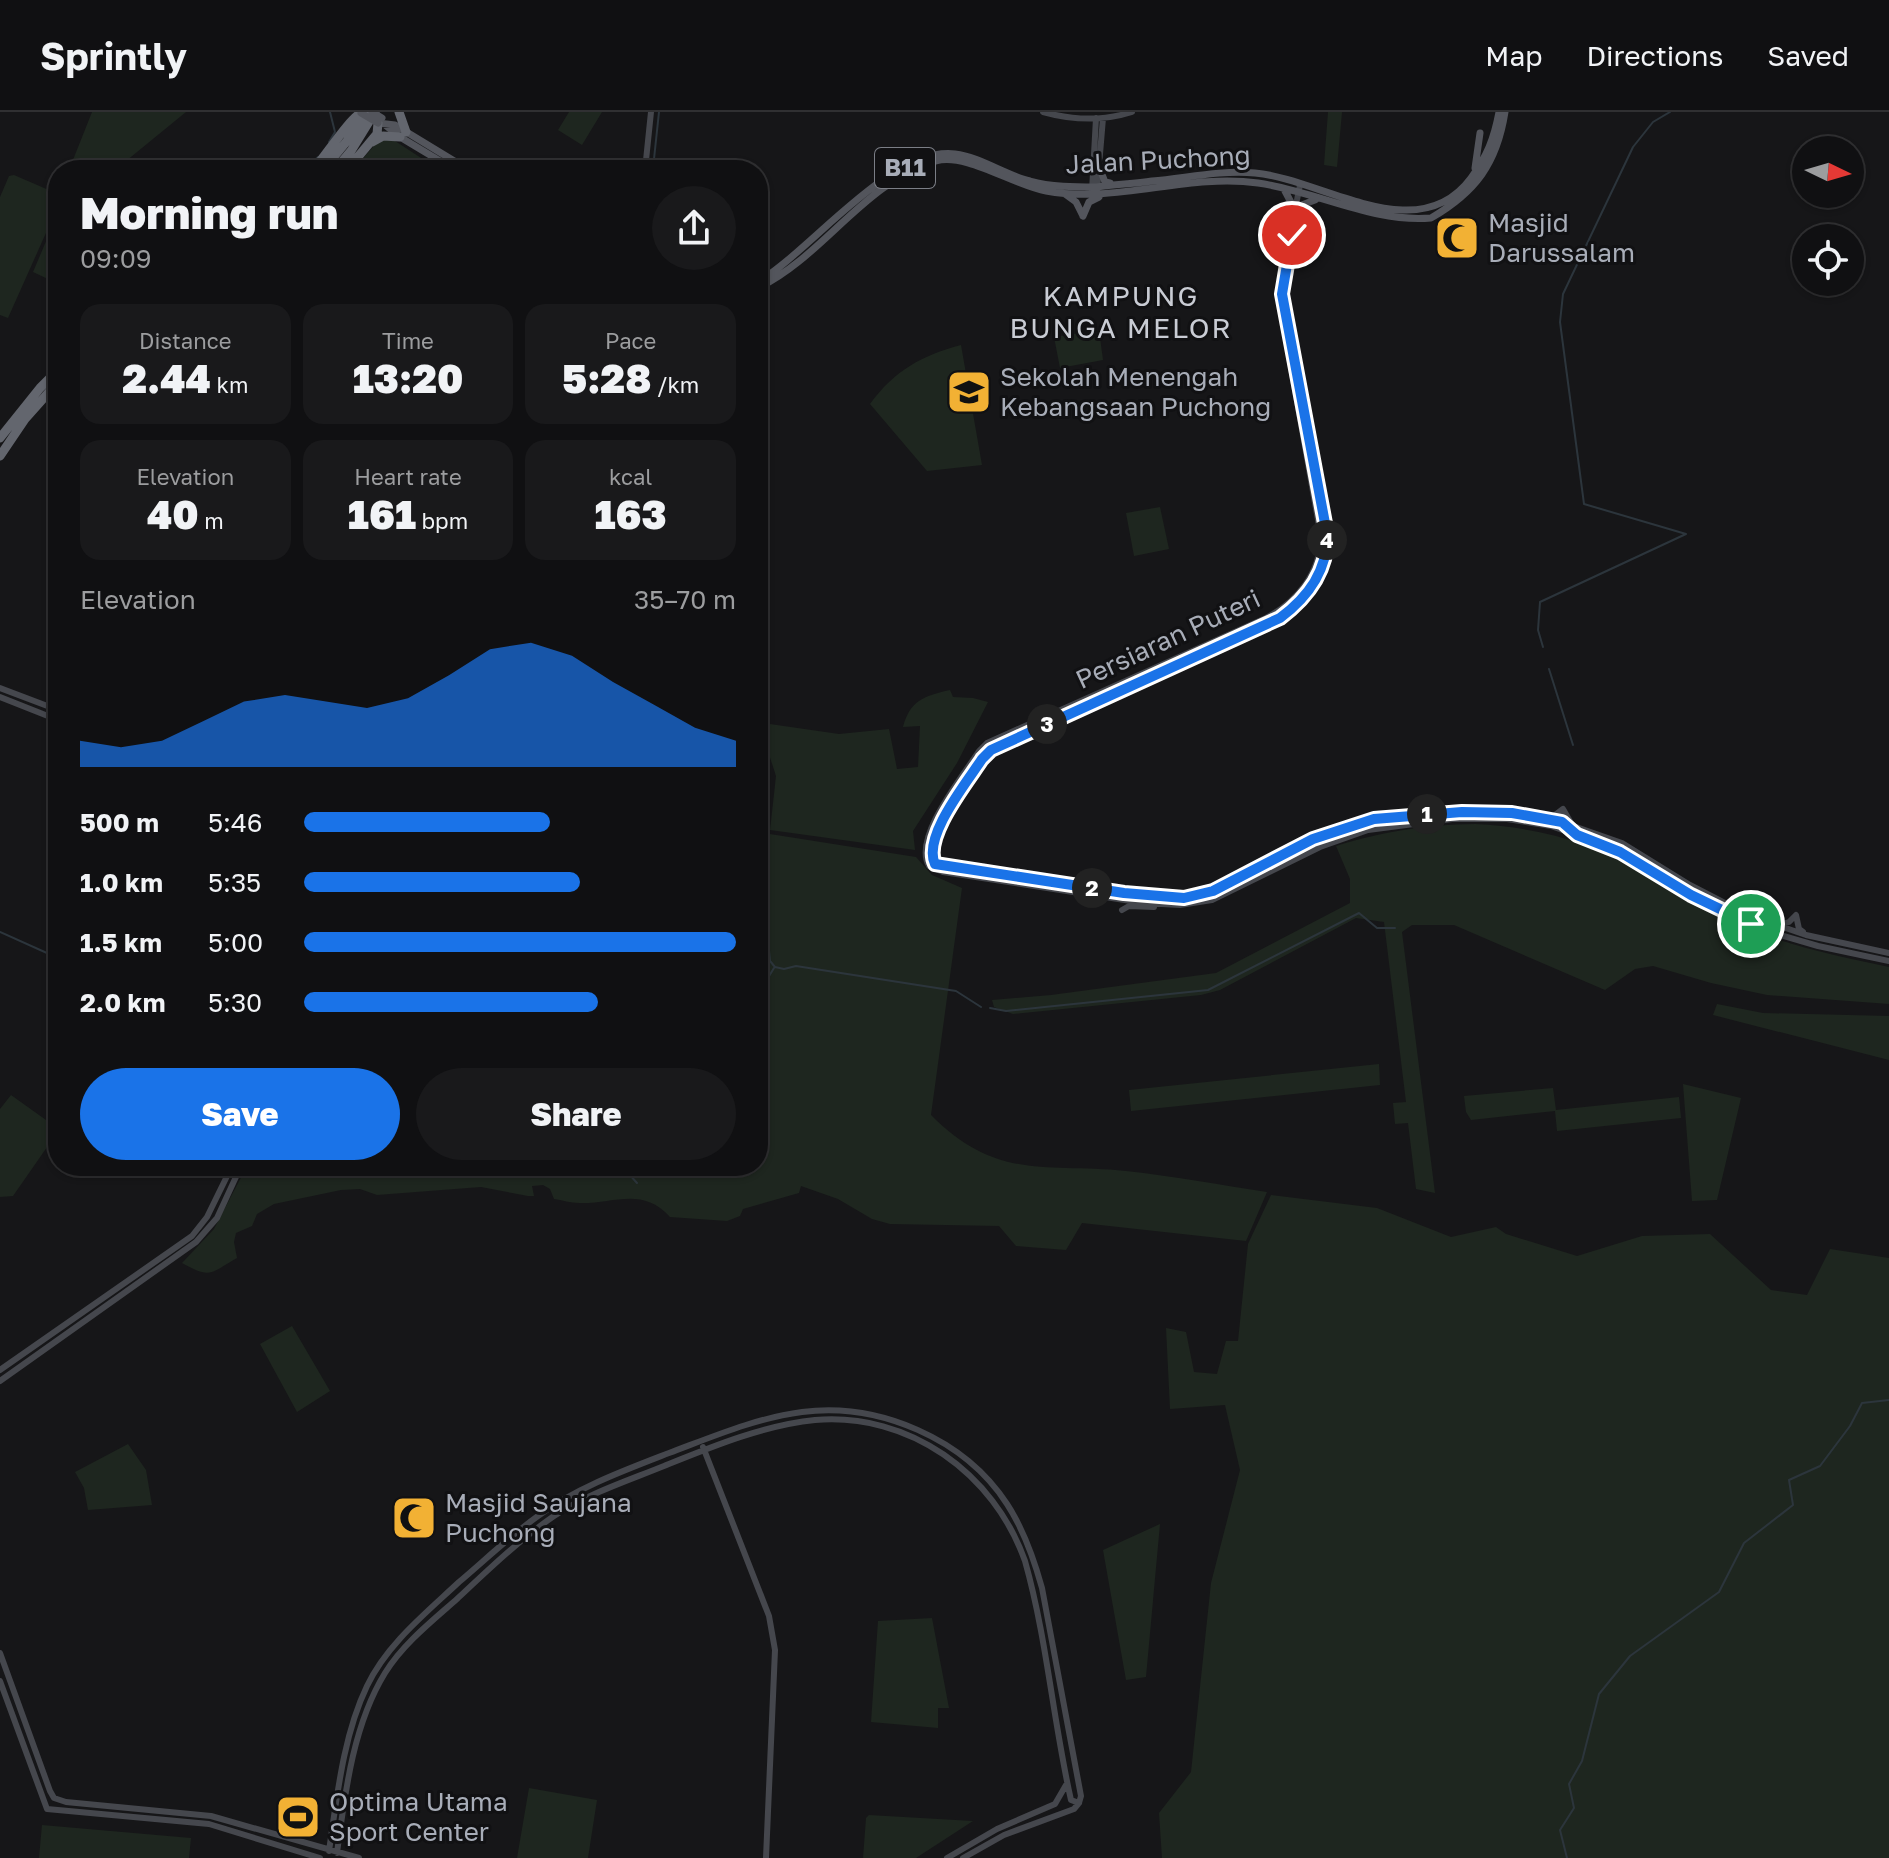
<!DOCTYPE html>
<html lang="en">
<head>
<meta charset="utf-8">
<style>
	body { margin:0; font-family:"Golos Text",sans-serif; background:#19191b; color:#f1f3f6; height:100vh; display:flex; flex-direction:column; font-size:30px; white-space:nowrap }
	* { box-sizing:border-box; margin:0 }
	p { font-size:26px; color:#9c9d9f }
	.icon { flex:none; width:44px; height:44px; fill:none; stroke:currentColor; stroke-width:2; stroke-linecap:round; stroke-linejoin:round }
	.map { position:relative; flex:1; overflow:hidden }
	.details { position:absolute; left:48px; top:48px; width:720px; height:1016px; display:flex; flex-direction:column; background:#101012; border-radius:32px; box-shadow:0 2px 6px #0004,0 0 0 2px #303032 }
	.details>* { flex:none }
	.needle { width:52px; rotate:95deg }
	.controls { position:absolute; left:1792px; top:24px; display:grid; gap:16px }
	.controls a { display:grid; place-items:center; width:72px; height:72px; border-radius:50%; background:#101012; box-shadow:0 2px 6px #0004,0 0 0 2px #303032; font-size:40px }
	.pin { position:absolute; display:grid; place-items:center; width:68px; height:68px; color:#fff; margin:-34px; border:4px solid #fff; border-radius:50%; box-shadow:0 2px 8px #0007 }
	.km { position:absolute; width:40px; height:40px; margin:-20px; border-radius:50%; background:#222; color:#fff; font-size:22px; line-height:40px; text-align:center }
	.round { display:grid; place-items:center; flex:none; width:84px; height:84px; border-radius:42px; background:#19191b }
	.head { display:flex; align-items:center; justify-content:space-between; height:136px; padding:0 32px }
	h1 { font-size:44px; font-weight:800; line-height:60px }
	.metrics { display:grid; grid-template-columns:repeat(3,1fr); gap:12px; height:136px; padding:8px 32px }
	.metrics div { display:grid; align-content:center; border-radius:20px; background:#19191b; text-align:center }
	.metrics b { font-size:40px; font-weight:800 }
	.metrics small { font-size:22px; font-weight:400 }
	.metrics p { font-size:22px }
	.chart { height:224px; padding:16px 32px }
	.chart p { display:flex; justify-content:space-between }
	.chart svg { width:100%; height:144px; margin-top:8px; fill:#1a73e8; opacity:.7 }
	.primary-button { display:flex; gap:16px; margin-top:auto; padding:16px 32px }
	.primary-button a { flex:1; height:92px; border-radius:48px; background:#1a73e8; color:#fff; font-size:32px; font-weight:800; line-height:92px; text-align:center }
	.primary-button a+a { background:#19191b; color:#f1f3f6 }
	ul { padding:0 32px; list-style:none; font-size:26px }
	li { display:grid; grid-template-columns:128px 96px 1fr; align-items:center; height:60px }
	li i { height:20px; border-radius:10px; background:#1a73e8 }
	header { display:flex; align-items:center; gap:48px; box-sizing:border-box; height:112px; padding:0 40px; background:#101012; border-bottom:2px solid #303032 }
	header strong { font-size:38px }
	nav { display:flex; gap:44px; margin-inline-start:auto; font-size:28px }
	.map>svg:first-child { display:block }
</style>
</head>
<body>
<header>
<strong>Sprintly</strong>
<nav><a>Map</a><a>Directions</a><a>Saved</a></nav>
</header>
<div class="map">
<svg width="1889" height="1746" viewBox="0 0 1889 1746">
	<rect width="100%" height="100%" fill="#161618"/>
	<!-- green -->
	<path fill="#1e261f" d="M92,0H186L115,58H69Z
		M569,0H602L582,33L558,18Z
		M1328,0H1342L1337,55L1324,53Z
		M392,27L438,57L437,58H353L378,29Z
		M14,63L58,82V94L8,206L0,203V85L9,64Z
		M50,120L58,123V144L48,167L33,160Z
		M1099,218L1103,248L1060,256L1054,225Z
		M961,233L982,353L927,359L870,292C895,258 921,244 961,233Z
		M1160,395L1169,437L1134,444L1126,401Z
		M950,578L953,585L973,586L988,590L957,651L913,719L915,738L770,718L776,664L764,627L763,611L839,622L889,617L897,657L918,655L920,614L903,615C910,589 923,584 950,578Z
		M1475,712C1538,715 1590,730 1645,760C1661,768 1675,781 1691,790C1709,799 1729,808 1747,816C1792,835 1841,845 1889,855V892L1767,883L1711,871L1653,854L1635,857L1605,878L1454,813H1412L1402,820L1435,1081L1416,1077L1408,1011L1395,1012L1393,991L1406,990L1384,810L1356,806L1220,878L1201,883L1013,902L994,895L992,888L1051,883L1216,861L1350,791V767L1336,734C1384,719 1425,713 1475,712Z
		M758,720L916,745L932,763L962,776L931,1003C997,1069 1044,1051 1126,1059C1173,1064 1220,1073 1267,1080L1246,1129L1082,1111L1066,1138L1016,1134L999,1114L890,1112L872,1107L838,1087L801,1074L799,1081L743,1097L740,1104L727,1109L670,1105C642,1074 614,1092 579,1091C571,1091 562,1088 554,1087L550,1077L543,1073L532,1074L534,1084H528L481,1075L377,1083L360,1077L341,1078L274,1092L257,1102L252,1114L236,1121L234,1130L237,1146C209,1162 211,1167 182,1151L214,1117L247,1054H758Z
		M1717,892L1763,901L1889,904V948L1713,903Z
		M1379,952L1380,973L1131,999L1129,978Z
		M1683,972L1741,986L1717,1088L1692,1089Z
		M1553,976L1556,998L1679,985L1681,1006L1557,1019L1555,999L1471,1008L1466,1000L1464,984Z
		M11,983L53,1013L52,1028L13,1084L0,1085V997Z
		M1271,1083L1377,1096L1451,1125L1496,1115L1506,1122L1577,1144L1642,1124L1710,1122L1771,1178L1807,1183L1830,1137L1889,1146V1746H1162L1159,1701L1191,1660L1211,1471L1240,1358L1225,1293L1170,1297L1166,1216L1186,1220L1194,1260L1217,1262L1226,1229H1238L1248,1132Z
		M292,1214L330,1279L297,1300L260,1232Z
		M128,1332L146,1358L152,1393L88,1398L84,1376L75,1360Z
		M1160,1412L1146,1565L1126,1568L1103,1438Z
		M932,1506L949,1596H938V1616L871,1610L878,1509Z
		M529,1676L597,1688L588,1746H517Z
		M869,1703L973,1709L916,1746H863L866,1706Z
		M42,1713L191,1726L189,1746H39Z"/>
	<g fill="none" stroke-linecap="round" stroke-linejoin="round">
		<!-- stream -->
		<path stroke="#2c353c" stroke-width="2" d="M659,0L654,47L663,58
			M329,30L335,20L330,0
			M305,58L318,45
			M758,217H759
			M1543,535L1538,518L1540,490L1686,422L1584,392L1560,210L1563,182L1633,35L1653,10L1670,0
			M1549,557L1573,633
			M758,797L767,817L770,849L775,855L784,857L796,854L956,879L981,895
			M0,820L58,846
			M758,882L774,856
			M990,896L1006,899L1208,878L1359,801L1377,816H1395
			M622,1054L637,1071
			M1567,1746L1560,1718L1574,1696L1569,1672L1582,1649L1599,1582L1630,1544L1719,1480L1744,1431L1793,1393L1789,1368L1820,1354L1850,1314L1862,1291L1889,1288"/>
		<!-- secondary -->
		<path stroke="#45474d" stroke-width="6" d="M1043,0C1072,8 1104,9 1132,0
			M645,58L651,0
			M1300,73L1278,182L1321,425C1320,461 1298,489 1266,506L987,631L979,639C963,664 912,726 929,754L943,760L1144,791L1180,793L1212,788L1320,735L1368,718L1452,707H1507L1551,714L1610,735L1718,797L1770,820L1818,834L1889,849
			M1097,78L1103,6
			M1092,79L1096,6
			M1285,200L1282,182L1287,151
			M1290,230L1327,422C1328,459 1308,485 1280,506L991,638L982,647C967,671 922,725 935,752L1119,780L1184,786L1213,779L1313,727L1374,707L1462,700L1512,701L1562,710L1622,731L1690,773L1748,803L1806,823L1889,841
			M0,576L58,598
			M0,585L58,608
			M1550,707L1563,697L1571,711
			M1122,798L1129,794L1154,795
			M1779,813L1789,810L1796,803L1799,817L1803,820
			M0,1258L192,1124L207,1105L232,1054
			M0,1269L196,1130L217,1106L241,1054
			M703,1335L769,1504L775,1538L766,1746
			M0,1541L50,1679L54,1686L66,1690L211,1704L359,1746
			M0,1569L47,1697L209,1712L320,1746
			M329,1739C337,1685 343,1624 367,1574C387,1532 426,1501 459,1470C485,1448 510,1424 538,1404C576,1376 625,1358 669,1341C712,1325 756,1306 802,1300C879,1290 965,1327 1007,1392C1024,1418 1034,1447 1042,1476L1081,1684L1079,1691
			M337,1741C345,1681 353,1613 385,1561C403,1532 432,1509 457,1487C488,1458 519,1428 554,1404C587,1382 627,1369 664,1354C711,1335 764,1313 815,1308C909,1300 994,1361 1025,1449C1047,1527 1053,1609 1071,1688L1079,1691
			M947,1746L997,1717L1055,1692L1066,1673
			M963,1746L1004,1723L1074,1697L1079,1691"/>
		<!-- primary -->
		<path stroke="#53555c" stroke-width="7" d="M378,11L395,13L469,58
			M384,12L400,25L455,58
			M1099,55L1105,70L1110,71
			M1475,56L1480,21
			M1285,79L1295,98
			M1065,82L1076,90L1083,104
			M1299,94L1315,88
			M1083,104L1089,90L1099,85
			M758,170C812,138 891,34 955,42C980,45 1005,63 1030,69C1051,75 1075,75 1097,75C1115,72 1133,72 1152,69C1187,66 1219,58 1255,61C1322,67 1418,138 1471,66C1487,44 1494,27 1499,0
			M758,176C824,144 863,71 936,49C965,40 1015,74 1046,79C1117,92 1187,61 1258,71C1316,79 1372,111 1431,106C1476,80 1497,51 1505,0"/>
		<!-- highway -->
		<path stroke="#63666e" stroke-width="9" d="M399,0L406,20
			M372,30L383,24L400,25
			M313,58C325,45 349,7 361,1
			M323,58L347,29L365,0
			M335,58L351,39L375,0
			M347,58L377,22L378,11
			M0,326L40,276L58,258
			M0,344L25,307L58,270"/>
		<!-- primary-bridge -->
		<path stroke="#53555c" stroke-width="7" d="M372,0L382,6
			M361,1L378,11"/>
	</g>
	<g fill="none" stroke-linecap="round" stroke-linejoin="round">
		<!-- route casing -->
		<g stroke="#fff" stroke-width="16">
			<path id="route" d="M1292,123L1282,182L1327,422C1328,459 1308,485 1280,506L991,638L982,647C967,670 922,725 935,752L1124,781L1184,786L1213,779L1313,727L1374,707L1462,700L1512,701L1562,710L1577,723L1620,740L1691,783L1751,812"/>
		</g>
		<!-- route -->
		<use href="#route" stroke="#1a73e8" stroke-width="10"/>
	</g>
	<!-- icons -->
	<defs>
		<g id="mosque-square" transform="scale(2.3)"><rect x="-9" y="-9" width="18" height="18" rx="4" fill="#f2b134" stroke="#111113"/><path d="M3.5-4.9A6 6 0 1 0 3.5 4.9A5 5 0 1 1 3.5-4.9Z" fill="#111"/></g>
		<g id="school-square" transform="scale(2.3)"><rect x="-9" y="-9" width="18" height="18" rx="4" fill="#f2b134" stroke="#111113"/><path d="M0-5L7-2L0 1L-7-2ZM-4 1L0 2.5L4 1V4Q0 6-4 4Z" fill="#111"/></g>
		<g id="stadium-square" transform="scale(2.3)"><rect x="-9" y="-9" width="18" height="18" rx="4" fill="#f2b134" stroke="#111113"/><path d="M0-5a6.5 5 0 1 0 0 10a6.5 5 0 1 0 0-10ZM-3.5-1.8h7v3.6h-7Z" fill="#111"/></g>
	</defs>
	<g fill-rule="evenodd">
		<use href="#mosque-square" x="1457" y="126"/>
		<use href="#school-square" x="969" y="280"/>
		<use href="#mosque-square" x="414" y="1406"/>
		<use href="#stadium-square" x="298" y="1705"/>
	</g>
	<g text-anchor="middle" stroke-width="6" stroke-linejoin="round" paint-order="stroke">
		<!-- shield labels -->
		<rect fill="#111113" stroke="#7b7e86" stroke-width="2" x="875" y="36" width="60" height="40" rx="6"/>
		<g font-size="24" font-weight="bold" fill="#a8adb8">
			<text x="905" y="64">B11</text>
		</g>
		<!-- street labels -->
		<g font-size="26" fill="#a8adb8" stroke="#111113">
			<text transform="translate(1158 48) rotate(-3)" y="9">Jalan Puchong</text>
			<text transform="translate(1168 527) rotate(-25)" y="9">Persiaran Puteri</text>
		</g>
		<!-- poi labels -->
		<g font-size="26" fill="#a8adb8" stroke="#111113" text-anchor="start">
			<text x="1488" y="120">Masjid<tspan x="1488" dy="30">Darussalam</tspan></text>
			<text x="1000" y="274">Sekolah Menengah<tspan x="1000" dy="30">Kebangsaan Puchong</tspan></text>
			<text x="445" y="1400">Masjid Saujana<tspan x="445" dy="30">Puchong</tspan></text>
			<text x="329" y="1699">Optima Utama<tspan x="329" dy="30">Sport Center</tspan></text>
		</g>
		<!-- neighbourhood labels -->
		<g font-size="28" letter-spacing="2" fill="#c9ccd4" stroke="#111113">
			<text x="1121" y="194">KAMPUNG<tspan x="1121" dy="32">BUNGA MELOR</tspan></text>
		</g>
	</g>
</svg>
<div class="controls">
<a><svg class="needle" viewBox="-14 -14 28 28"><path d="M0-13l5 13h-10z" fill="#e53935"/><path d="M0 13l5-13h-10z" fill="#9c9d9f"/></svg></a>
<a><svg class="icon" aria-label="locate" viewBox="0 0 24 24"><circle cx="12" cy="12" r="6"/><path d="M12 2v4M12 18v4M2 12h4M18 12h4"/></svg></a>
</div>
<div class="pin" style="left:1751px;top:812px;background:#1e9e55"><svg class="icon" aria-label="arrive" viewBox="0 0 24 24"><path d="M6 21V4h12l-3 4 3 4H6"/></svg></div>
<div class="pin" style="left:1292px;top:123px;background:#d93025"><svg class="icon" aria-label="check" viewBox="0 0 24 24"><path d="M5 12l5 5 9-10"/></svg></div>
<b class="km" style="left:1427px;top:702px">1</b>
<b class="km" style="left:1092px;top:776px">2</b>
<b class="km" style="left:1047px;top:612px">3</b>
<b class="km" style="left:1327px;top:428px">4</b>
<section class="details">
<div class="head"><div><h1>Morning run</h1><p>09:09</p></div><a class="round"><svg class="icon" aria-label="share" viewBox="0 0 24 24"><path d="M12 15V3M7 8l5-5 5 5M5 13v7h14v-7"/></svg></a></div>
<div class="metrics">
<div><p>Distance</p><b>2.44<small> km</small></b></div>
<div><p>Time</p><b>13:20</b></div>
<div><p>Pace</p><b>5:28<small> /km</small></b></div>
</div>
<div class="metrics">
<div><p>Elevation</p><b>40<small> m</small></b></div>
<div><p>Heart rate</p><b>161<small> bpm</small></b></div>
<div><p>kcal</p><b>163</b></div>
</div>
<div class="chart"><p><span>Elevation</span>35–70 m</p>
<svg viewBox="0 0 160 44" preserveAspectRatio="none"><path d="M0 44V36L10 38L20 36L30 30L40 24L50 22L60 24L70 26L80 23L90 16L100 8L110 6L120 10L130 18L140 25L150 32L160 36V44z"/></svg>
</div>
<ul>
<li><b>500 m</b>5:46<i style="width:57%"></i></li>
<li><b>1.0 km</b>5:35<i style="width:64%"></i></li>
<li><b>1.5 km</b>5:00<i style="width:100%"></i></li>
<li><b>2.0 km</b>5:30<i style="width:68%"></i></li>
</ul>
<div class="primary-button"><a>Save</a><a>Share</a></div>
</section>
</div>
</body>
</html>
